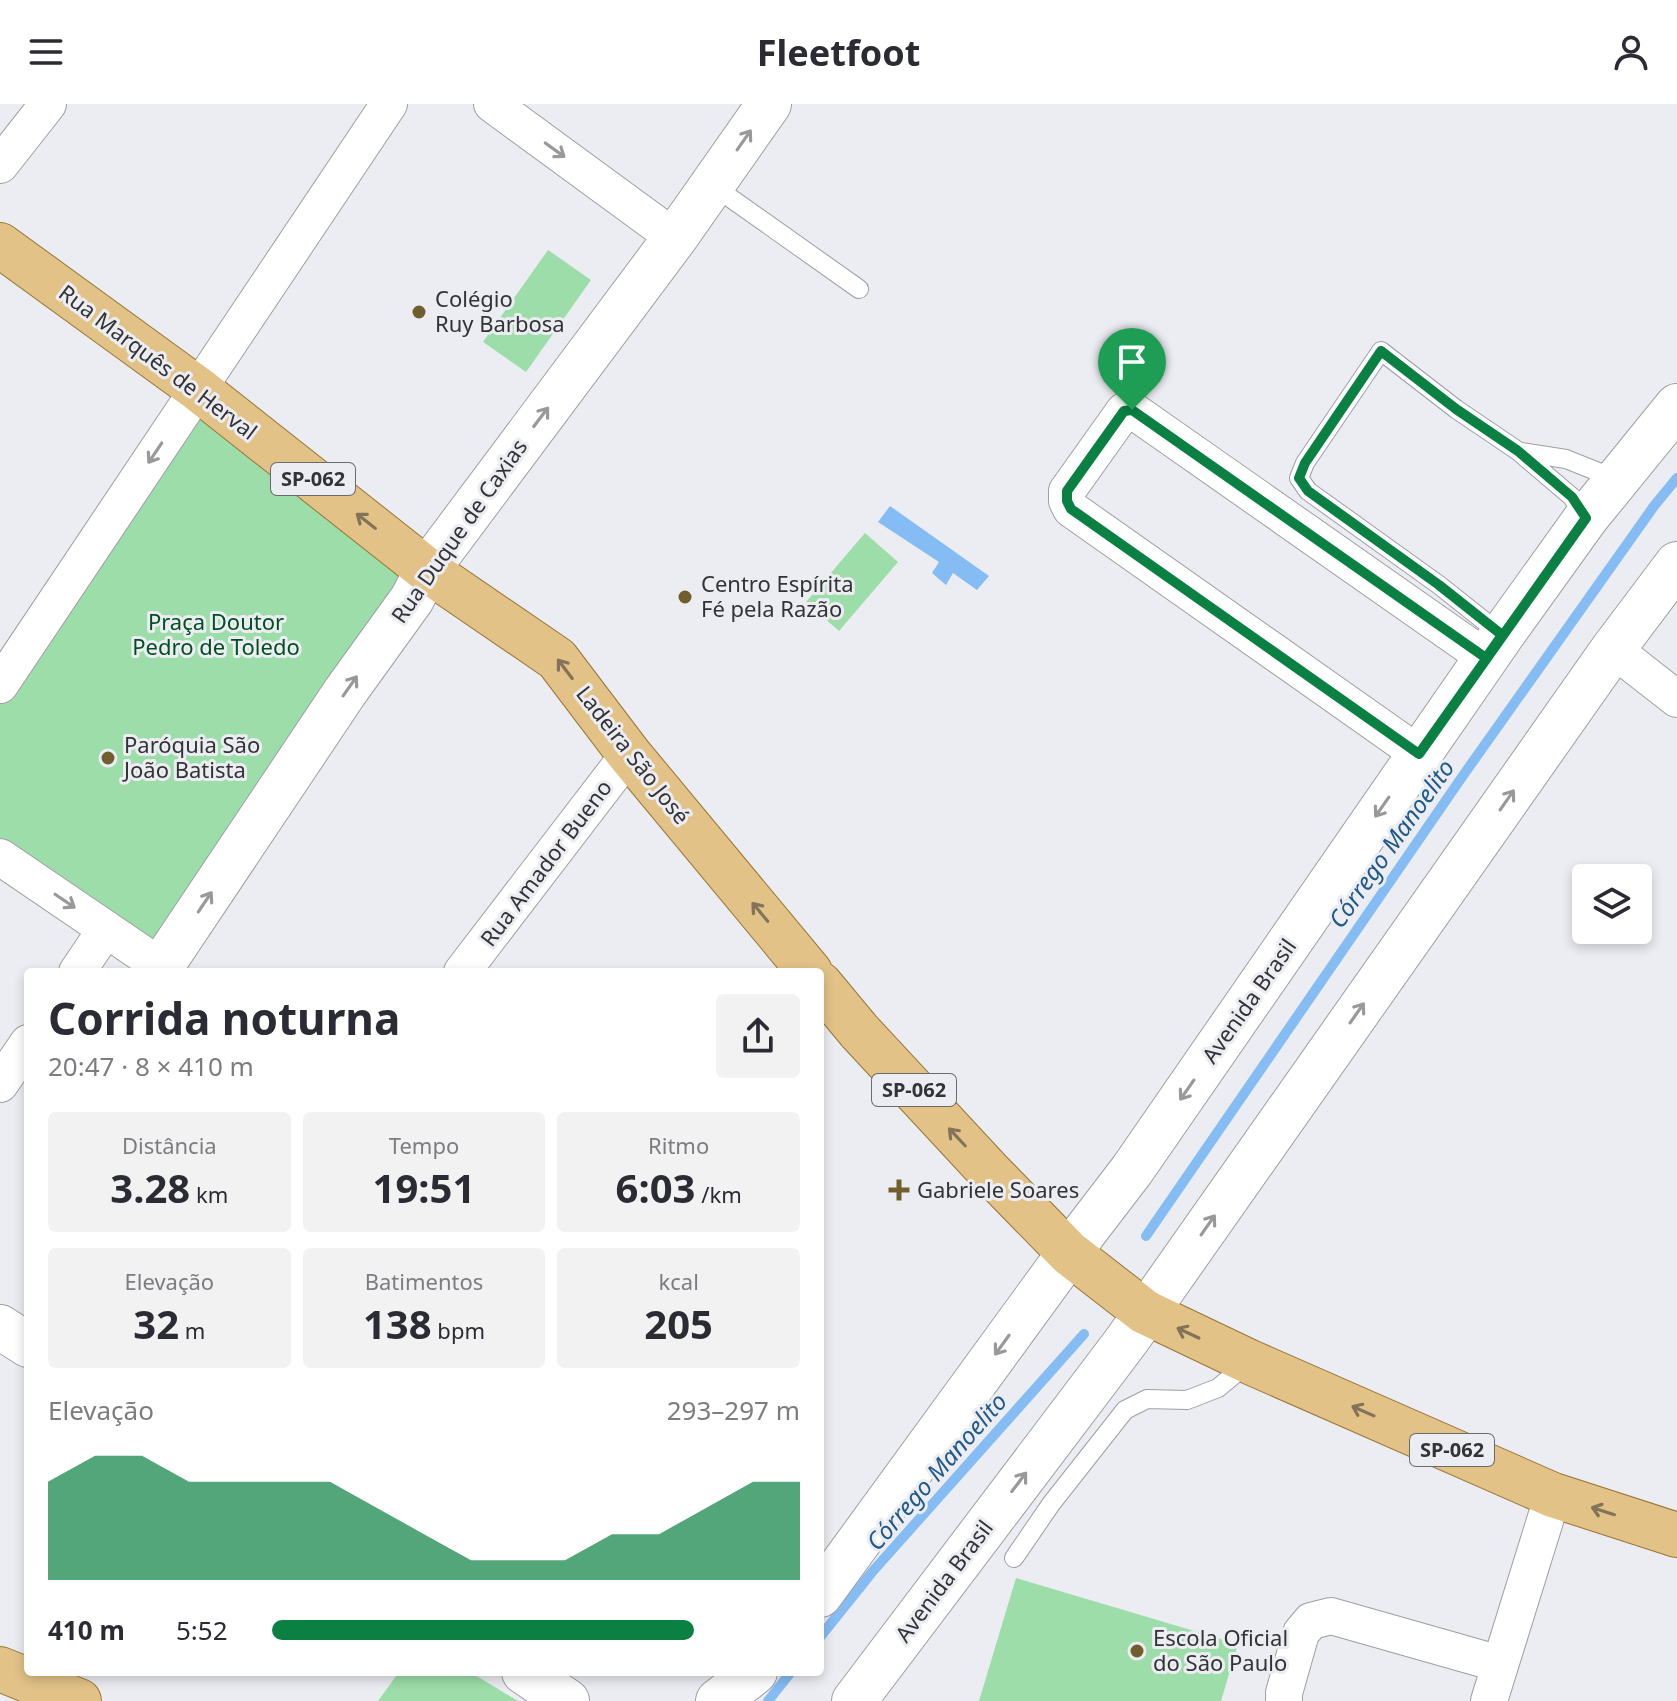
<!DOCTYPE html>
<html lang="pt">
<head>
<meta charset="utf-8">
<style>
	body { margin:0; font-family:"Noto Sans",sans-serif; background:#f2f2f3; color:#2b2b33; height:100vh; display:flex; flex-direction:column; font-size:30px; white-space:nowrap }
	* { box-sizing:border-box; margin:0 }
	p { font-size:26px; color:#7c7c81 }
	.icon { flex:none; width:44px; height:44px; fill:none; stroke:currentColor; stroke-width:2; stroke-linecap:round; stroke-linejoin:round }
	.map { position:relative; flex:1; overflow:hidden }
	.sheet { position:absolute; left:24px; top:864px; width:800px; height:708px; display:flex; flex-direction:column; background:#fff; border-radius:8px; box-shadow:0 4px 12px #0003 }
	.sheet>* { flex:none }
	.buttons { position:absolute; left:1572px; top:760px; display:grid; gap:16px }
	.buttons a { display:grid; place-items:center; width:80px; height:80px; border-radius:8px; background:#fff; box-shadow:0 4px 12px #0003; font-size:40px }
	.pin { position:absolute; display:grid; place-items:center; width:68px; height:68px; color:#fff; margin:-82px -34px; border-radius:50% 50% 50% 0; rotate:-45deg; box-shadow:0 0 8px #0007 }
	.pin .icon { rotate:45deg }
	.round { display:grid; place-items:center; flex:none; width:84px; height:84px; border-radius:8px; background:#f2f2f3 }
	.overview { display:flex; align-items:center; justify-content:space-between; height:136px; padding:0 24px }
	h1 { font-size:44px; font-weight:700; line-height:60px }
	.stats { display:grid; grid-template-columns:repeat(3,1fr); gap:12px; height:136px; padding:8px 24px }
	.stats div { display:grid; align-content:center; border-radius:8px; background:#f2f2f3; text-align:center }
	.stats b { font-size:40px; font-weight:700 }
	.stats small { font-size:22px; font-weight:400 }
	.stats p { font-size:22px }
	.chart { height:224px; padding:16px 24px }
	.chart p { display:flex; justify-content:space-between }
	.chart svg { width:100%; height:144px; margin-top:8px; fill:#0b8043; opacity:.7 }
	ul { padding:0 24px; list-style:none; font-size:26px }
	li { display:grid; grid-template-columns:128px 96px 1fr; align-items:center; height:60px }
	li i { height:20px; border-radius:10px; background:#0b8043 }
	header { display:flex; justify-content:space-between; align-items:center; height:104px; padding:0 24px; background:#fff; font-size:36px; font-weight:700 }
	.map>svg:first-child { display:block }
</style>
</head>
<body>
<header><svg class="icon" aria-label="menu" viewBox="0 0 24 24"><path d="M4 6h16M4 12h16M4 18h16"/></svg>Fleetfoot<svg class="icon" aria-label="person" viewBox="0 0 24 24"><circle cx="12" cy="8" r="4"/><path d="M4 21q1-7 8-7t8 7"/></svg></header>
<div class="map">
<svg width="1677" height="1597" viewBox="0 0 1677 1597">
	<rect width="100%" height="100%" fill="#ecedf2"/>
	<!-- green -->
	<path fill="#9dddaa" d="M548,146L591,176L526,268L483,238Z
		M196,311L426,474L160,859L0,752V597Z
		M865,429L898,458L839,527L806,498Z
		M1016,1474L1238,1540L1221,1597H979Z
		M399,1568H470L518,1597H378Z"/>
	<!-- water -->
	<path fill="#85bcf3" d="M890,402L989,472L977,486L953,469L946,481L932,469L939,458L878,418Z"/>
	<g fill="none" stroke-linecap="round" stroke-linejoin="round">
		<!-- stream -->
		<path stroke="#85bcf3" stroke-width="10" d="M1146,1132L1462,673L1654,402L1677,374
			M820,1533L873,1467L1084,1230
			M768,1597L791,1568"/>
		<!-- service casing -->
		<g stroke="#9e9fa4" stroke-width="20">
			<path id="service" d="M712,81L859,185
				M1521,348L1566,355L1616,375
				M1502,531L1439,481L1308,387L1299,374L1305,359L1381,247L1456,305L1518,347L1572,393L1586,414
				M1014,1454L1051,1400L1125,1306L1147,1295L1187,1296L1218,1284L1248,1259"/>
		</g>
		<!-- minor casing -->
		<g stroke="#9e9fa4" stroke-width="38">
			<path id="minor" d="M492,0L675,134
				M0,61L48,0
				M1613,545L1677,595
				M0,581L389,0
				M1419,650L1071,405L1067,397V387L1124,307L1132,306L1486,554
				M0,753L169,868
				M77,868L106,825
				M462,868L629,650
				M0,980L28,939
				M1284,1597V1589L1301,1529L1311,1517L1331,1512L1500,1560
				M1489,1597L1553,1391"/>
		</g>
		<!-- tertiary casing -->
		<g stroke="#9e9fa4" stroke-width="46">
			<path id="tertiary" d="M161,863L345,588L412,495L427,466L675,134L769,0"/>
		</g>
		<!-- secondary casing -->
		<g stroke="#9e9fa4" stroke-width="46">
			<path id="secondary" d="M0,1223L28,1241
				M820,1491L1083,1130L1132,1066L1502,531L1586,414L1677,302
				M524,1568L567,1597
				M718,1597L755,1568
				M854,1597L1127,1236L1613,545L1677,460"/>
		</g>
		<!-- primary casing -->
		<g stroke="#987536" stroke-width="46">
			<path id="primary" d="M0,141L198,285L427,466L557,555L629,650L810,868
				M820,880L859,927L988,1066L1069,1149L1145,1208L1250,1258L1553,1391L1677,1431
				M0,1565L79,1597"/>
		</g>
		<!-- service -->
		<use href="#service" stroke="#fff" stroke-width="18"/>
		<!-- minor -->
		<use href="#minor" stroke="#fff" stroke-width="36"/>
		<!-- tertiary -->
		<use href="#tertiary" stroke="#fff" stroke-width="44"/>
		<!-- secondary -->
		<use href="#secondary" stroke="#fff" stroke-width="44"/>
		<!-- primary -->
		<use href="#primary" stroke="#e2c287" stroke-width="44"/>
	</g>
	<!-- one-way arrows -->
	<defs><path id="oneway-shaft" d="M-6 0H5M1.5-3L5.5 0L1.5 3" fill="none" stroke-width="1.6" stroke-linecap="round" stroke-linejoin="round" transform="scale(2)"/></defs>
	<g stroke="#99999a">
		<use href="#oneway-shaft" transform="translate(744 36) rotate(-55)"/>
		<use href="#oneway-shaft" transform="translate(555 46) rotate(36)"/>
		<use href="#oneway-shaft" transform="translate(541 313) rotate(-53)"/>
		<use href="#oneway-shaft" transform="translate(155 349) rotate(124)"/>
		<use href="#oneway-shaft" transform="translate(350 582) rotate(-55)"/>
		<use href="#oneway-shaft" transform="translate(1507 696) rotate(-55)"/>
		<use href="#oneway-shaft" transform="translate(1382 703) rotate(125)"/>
		<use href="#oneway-shaft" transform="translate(65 797) rotate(34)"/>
		<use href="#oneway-shaft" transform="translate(205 798) rotate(-56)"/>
		<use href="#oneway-shaft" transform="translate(1357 909) rotate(-55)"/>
		<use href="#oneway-shaft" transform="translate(1187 986) rotate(125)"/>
		<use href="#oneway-shaft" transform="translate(1208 1121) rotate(-55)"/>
		<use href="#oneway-shaft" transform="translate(1002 1241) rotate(126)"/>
		<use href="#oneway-shaft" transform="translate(1019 1378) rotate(-53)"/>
	</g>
	<g stroke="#82735a">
		<use href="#oneway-shaft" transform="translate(366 417) rotate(-142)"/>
		<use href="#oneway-shaft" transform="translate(565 565) rotate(-127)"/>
		<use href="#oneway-shaft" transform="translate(760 808) rotate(-130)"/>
		<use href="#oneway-shaft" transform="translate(957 1033) rotate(-133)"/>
		<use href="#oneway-shaft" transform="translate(1188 1229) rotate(-155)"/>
		<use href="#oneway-shaft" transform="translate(1363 1307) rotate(-156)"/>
		<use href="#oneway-shaft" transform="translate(1603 1407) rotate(-162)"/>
	</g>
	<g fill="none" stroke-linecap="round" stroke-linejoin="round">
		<!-- route casing -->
		<g stroke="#fff" stroke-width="16">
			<path id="route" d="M1132,306L1124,307L1067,387V397L1071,405L1419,650L1586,414L1572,393L1518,347L1456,305L1381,247L1305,359L1299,374L1308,387L1439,481L1502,531L1486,554L1132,306"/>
		</g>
		<!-- route -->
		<use href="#route" stroke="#0b8043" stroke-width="10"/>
	</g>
	<!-- markers -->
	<g fill="#715e2d" stroke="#ecedf2" stroke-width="3">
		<circle cx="419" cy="208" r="8"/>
		<circle cx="685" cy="493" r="8"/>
		<circle cx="108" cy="654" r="8"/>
		<path d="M895 1074h8v8h8v8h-8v8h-8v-8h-8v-8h8z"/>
		<circle cx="1137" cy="1547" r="8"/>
	</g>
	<g text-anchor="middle" stroke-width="6" stroke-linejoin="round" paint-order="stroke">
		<!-- shield labels -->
		<g fill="#ecedf2" stroke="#6a6b6e" stroke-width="2">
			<rect x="271" y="359" width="84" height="32" rx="6"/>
			<rect x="872" y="970" width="84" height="32" rx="6"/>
			<rect x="1410" y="1330" width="84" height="32" rx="6"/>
		</g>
		<g font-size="20" font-weight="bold" fill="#333335">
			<text x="313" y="382">SP-062</text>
			<text x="914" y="993">SP-062</text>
			<text x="1452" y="1353">SP-062</text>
		</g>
		<!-- poi labels -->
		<g font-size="22" fill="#333335" stroke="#ecedf2" text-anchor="start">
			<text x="435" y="203">Colégio<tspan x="435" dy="25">Ruy Barbosa</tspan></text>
			<text x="701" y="488">Centro Espírita<tspan x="701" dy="25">Fé pela Razão</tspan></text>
			<text x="124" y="649">Paróquia São<tspan x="124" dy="25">João Batista</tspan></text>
			<text x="917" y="1094">Gabriele Soares</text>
			<text x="1153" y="1542">Escola Oficial<tspan x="1153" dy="25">do São Paulo</tspan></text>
		</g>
		<!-- street labels -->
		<g font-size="22" fill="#333335" stroke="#ecedf2">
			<text transform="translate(158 258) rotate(37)" y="8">Rua Marquês de Herval</text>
			<text transform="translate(459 427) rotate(-55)" y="8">Rua Duque de Caxias</text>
			<text transform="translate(633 651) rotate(52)" y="8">Ladeira São José</text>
			<text transform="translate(546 759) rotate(-53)" y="8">Rua Amador Bueno</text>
			<text transform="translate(1249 897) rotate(-55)" y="8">Avenida Brasil</text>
			<text transform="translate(944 1477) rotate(-53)" y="8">Avenida Brasil</text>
		</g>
		<!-- park labels -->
		<g font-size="22" fill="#004f20" stroke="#ecedf2">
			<text x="216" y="526">Praça Doutor<tspan x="216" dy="25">Pedro de Toledo</tspan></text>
		</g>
		<!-- water labels -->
		<g font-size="24" font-style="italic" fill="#20598c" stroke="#ecedf2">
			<text transform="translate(1392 740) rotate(-55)" y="8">Córrego Manoelito</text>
			<text transform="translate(937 1368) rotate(-49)" y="8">Córrego Manoelito</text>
		</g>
	</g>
</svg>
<div class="buttons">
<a><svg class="icon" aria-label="layers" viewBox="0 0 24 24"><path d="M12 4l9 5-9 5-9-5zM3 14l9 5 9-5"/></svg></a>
</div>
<div class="pin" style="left:1132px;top:306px;background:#1e9e55"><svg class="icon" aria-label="arrive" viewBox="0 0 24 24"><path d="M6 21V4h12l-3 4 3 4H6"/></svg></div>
<section class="sheet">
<div class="overview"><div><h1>Corrida noturna</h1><p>20:47 · 8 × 410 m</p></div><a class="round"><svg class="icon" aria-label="share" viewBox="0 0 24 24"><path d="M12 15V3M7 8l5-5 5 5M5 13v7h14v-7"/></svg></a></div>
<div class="stats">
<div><p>Distância</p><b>3.28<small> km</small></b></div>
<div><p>Tempo</p><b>19:51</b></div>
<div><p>Ritmo</p><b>6:03<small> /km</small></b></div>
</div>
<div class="stats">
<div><p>Elevação</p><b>32<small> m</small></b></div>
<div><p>Batimentos</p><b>138<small> bpm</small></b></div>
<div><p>kcal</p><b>205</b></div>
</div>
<div class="chart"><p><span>Elevação</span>293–297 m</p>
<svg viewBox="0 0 160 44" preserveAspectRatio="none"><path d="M0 44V14L10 6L20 6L30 14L40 14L50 14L60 14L70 22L80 30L90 38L100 38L110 38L120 30L130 30L140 22L150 14L160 14V44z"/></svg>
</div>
<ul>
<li><b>410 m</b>5:52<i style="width:80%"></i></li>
</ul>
</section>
</div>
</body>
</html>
